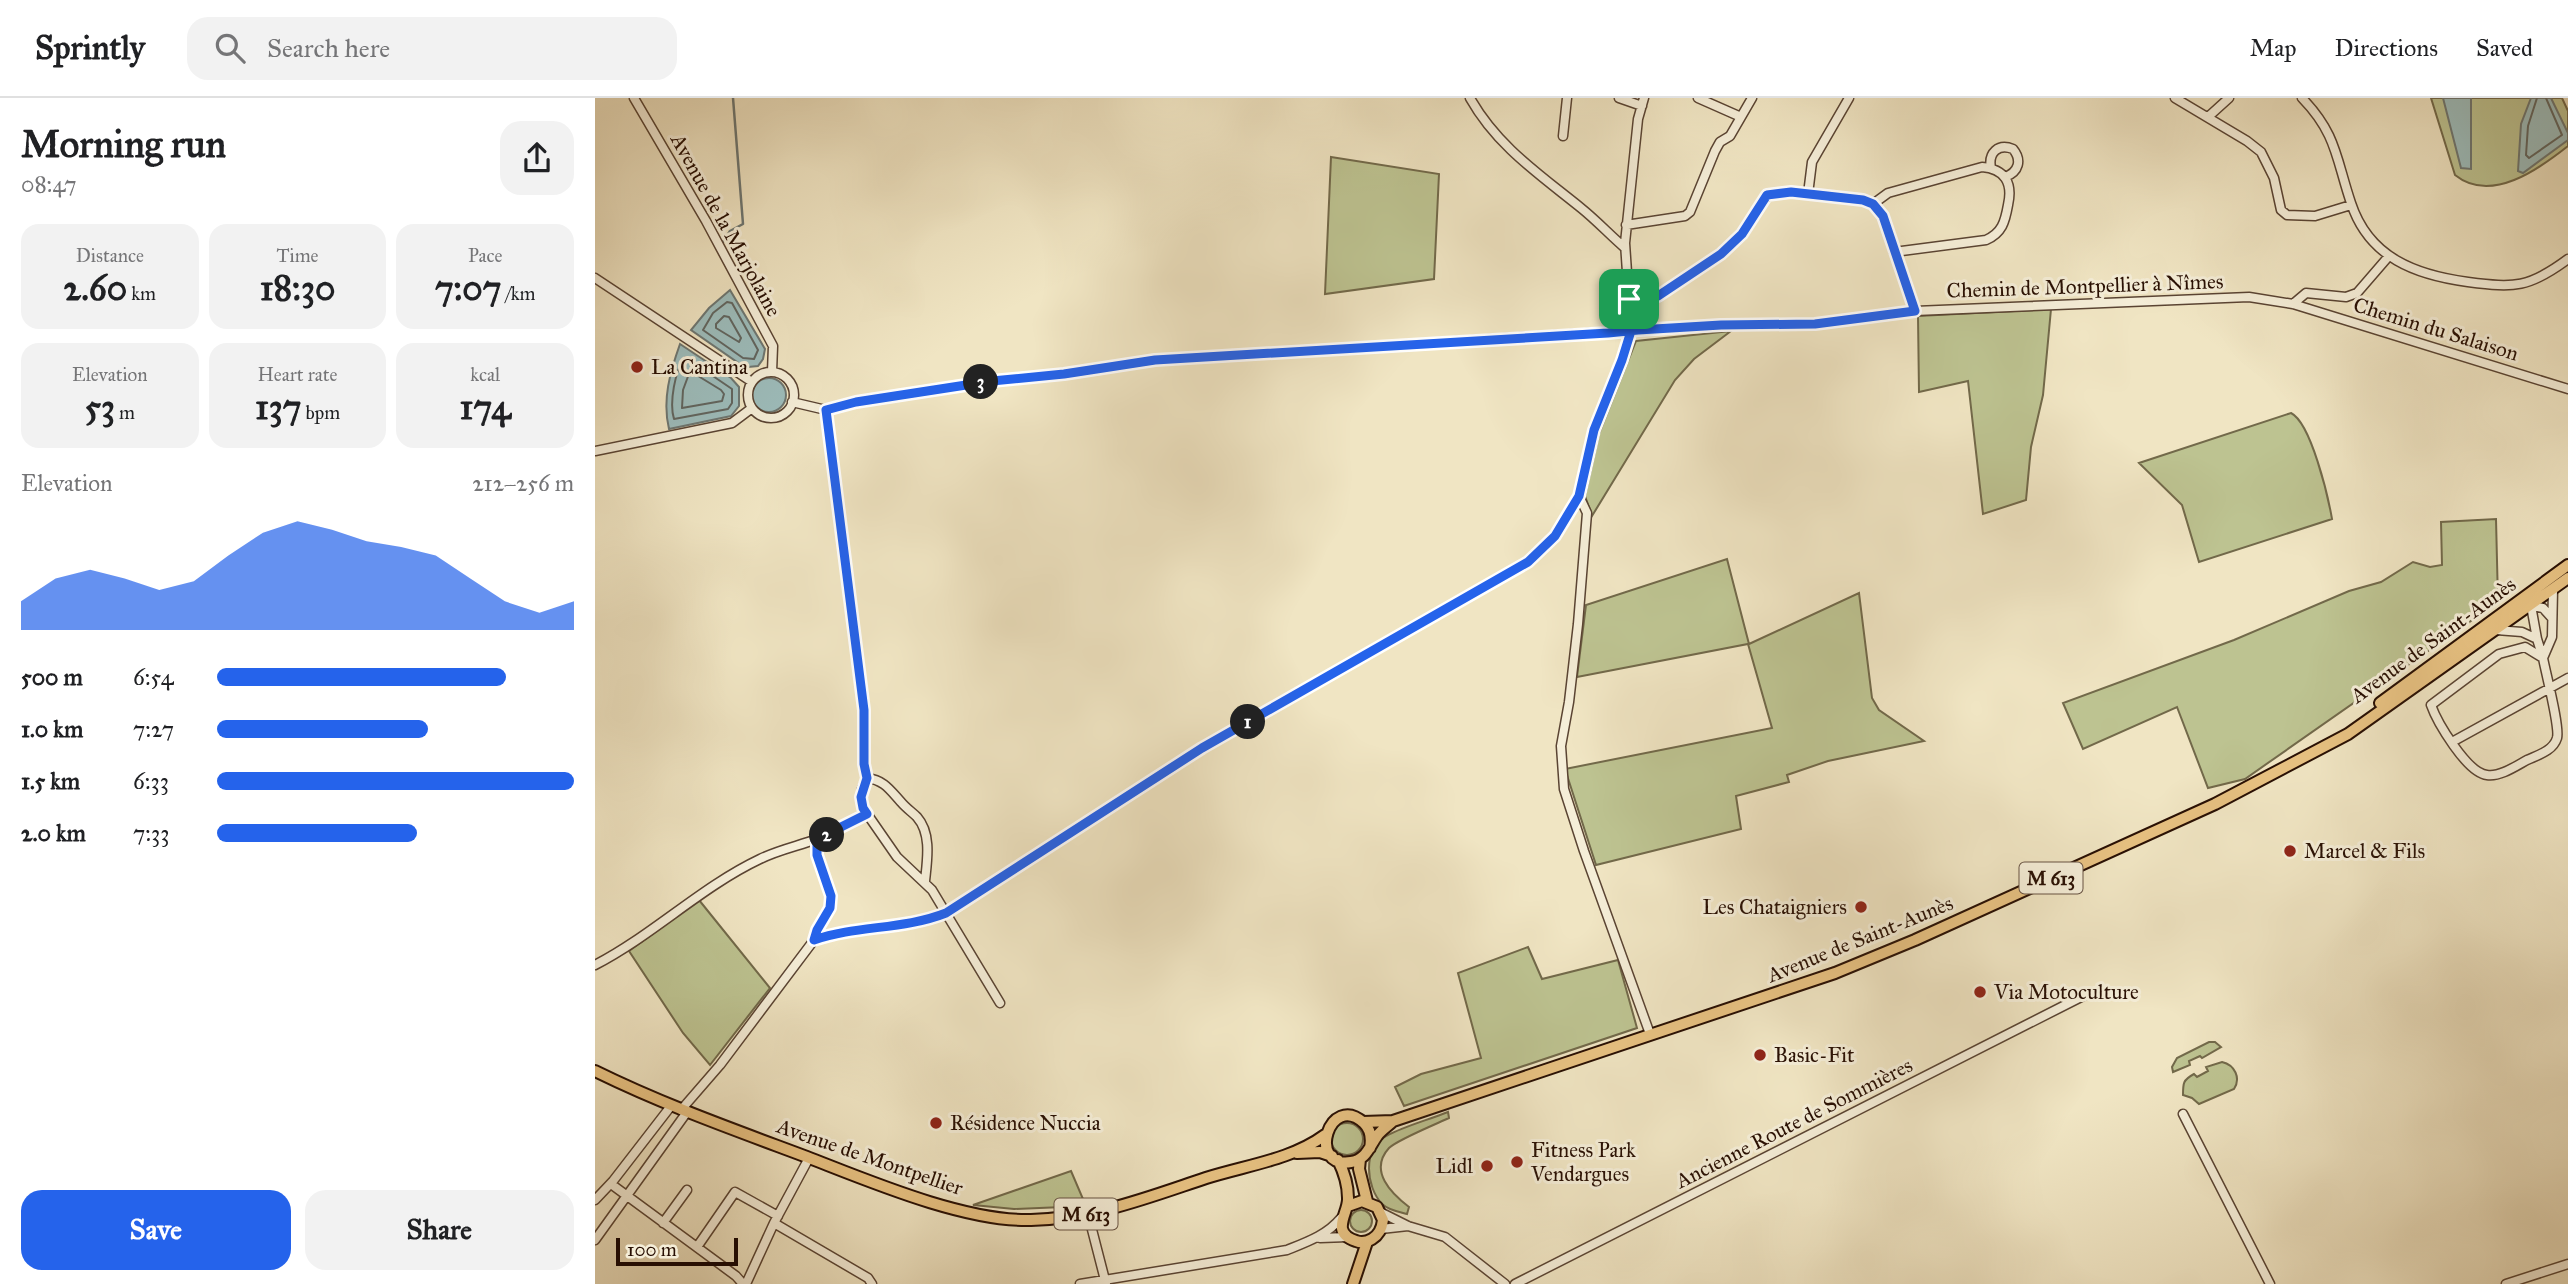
<!DOCTYPE html>
<html lang="en">
<head>
<meta charset="utf-8">
<style>
	body { margin:0; font-family:"IM FELL Great Primer",serif; background:#f2f2f2; color:#202124; height:100vh; display:flex; flex-direction:column; font-size:26px; white-space:nowrap }
	* { box-sizing:border-box; margin:0 }
	p { font-size:23px; color:#757577 }
	.icon { flex:none; width:38px; height:38px; fill:none; stroke:currentColor; stroke-width:2; stroke-linecap:round; stroke-linejoin:round }
	.map { position:relative; flex:1; overflow:hidden }
	.details { display:flex; flex-direction:column; background:#fff; width:595px }
	.details>* { flex:none }
	.scale { position:absolute; left:21px; bottom:18px; width:122px; box-sizing:border-box; padding-left:7px; border:4px solid #280f03; border-top:0; font-size:19px; line-height:24px; white-space:nowrap; color:#280f03; -webkit-text-stroke:5px #f5eed8; paint-order:stroke }
	.pin { position:absolute; display:grid; place-items:center; width:60px; height:60px; color:#fff; margin:-30px; border-radius:14px; box-shadow:0 4px 10px #0006 }
	.km { position:absolute; width:35px; height:35px; margin:-18px; border-radius:50%; background:#222; color:#fff; font-size:19px; line-height:35px; text-align:center }
	.round { display:grid; place-items:center; flex:none; width:74px; height:74px; border-radius:21px; background:#f2f2f2 }
	.headline { display:flex; align-items:center; justify-content:space-between; height:119px; padding:0 21px }
	h1 { font-size:38px; font-weight:700; line-height:52px }
	.metrics { display:grid; grid-template-columns:repeat(3,1fr); gap:10px; height:119px; padding:7px 21px }
	.metrics div { display:grid; align-content:center; border-radius:18px; background:#f2f2f2; text-align:center }
	.metrics b { font-size:35px; font-weight:700 }
	.metrics small { font-size:19px; font-weight:400 }
	.metrics p { font-size:19px }
	.chart { height:196px; padding:14px 21px }
	.chart p { display:flex; justify-content:space-between }
	.chart svg { width:100%; height:126px; margin-top:7px; fill:#2563eb; opacity:.7 }
	.primary-button { display:flex; gap:14px; margin-top:auto; padding:14px 21px }
	.primary-button a { flex:1; height:80px; border-radius:21px; background:#2563eb; color:#fff; font-size:28px; font-weight:700; line-height:80px; text-align:center }
	.primary-button a+a { background:#f2f2f2; color:#202124 }
	ul { padding:0 21px; list-style:none; font-size:23px }
	li { display:grid; grid-template-columns:112px 84px 1fr; align-items:center; height:52px }
	li i { height:18px; border-radius:9px; background:#2563eb }
	header { display:flex; align-items:center; gap:42px; box-sizing:border-box; height:98px; padding:0 35px; background:#fff; border-bottom:2px solid #e0e0e0 }
	header strong { font-size:33px }
	nav { display:flex; gap:38px; margin-inline-start:auto; font-size:24px }
	.search { width:490px; height:63px; background:#f2f2f2; display:flex; align-items:center; gap:18px; box-sizing:border-box; padding:0 24px; border-radius:21px; color:#757577; font-size:26px }
	main { display:flex; flex:1; min-height:0 }
	.map>svg:first-child { display:block }
</style>
</head>
<body>
<header>
<strong>Sprintly</strong>
<div class="search"><svg class="icon" aria-label="search" viewBox="0 0 24 24"><circle cx="10" cy="10" r="6"/><path d="M15 15l6 6"/></svg>Search here</div>
<nav><a>Map</a><a>Directions</a><a>Saved</a></nav>
</header>
<main>
<section class="details">
<div class="headline"><div><h1>Morning run</h1><p>08:47</p></div><a class="round"><svg class="icon" aria-label="share" viewBox="0 0 24 24"><path d="M12 15V3M7 8l5-5 5 5M5 13v7h14v-7"/></svg></a></div>
<div class="metrics">
<div><p>Distance</p><b>2.60<small> km</small></b></div>
<div><p>Time</p><b>18:30</b></div>
<div><p>Pace</p><b>7:07<small> /km</small></b></div>
</div>
<div class="metrics">
<div><p>Elevation</p><b>53<small> m</small></b></div>
<div><p>Heart rate</p><b>137<small> bpm</small></b></div>
<div><p>kcal</p><b>174</b></div>
</div>
<div class="chart"><p><span>Elevation</span>212–256 m</p>
<svg viewBox="0 0 160 44" preserveAspectRatio="none"><path d="M0 44V34L10 26L20 23L30 26L40 30L50 27L60 18L70 10L80 6L90 9L100 13L110 15L120 18L130 26L140 34L150 38L160 34V44z"/></svg>
</div>
<ul>
<li><b>500 m</b>6:54<i style="width:81%"></i></li>
<li><b>1.0 km</b>7:27<i style="width:59%"></i></li>
<li><b>1.5 km</b>6:33<i style="width:100%"></i></li>
<li><b>2.0 km</b>7:33<i style="width:56%"></i></li>
</ul>
<div class="primary-button"><a>Save</a><a>Share</a></div>
</section>
<div class="map">
<svg width="1973" height="1186" viewBox="0 0 1973 1186">
	<rect width="100%" height="100%" fill="#f0e5c3"/>
	<filter id="stains"><feTurbulence type="fractalNoise" baseFrequency=".00286" numOctaves="4"/><feColorMatrix values="0 0 0 0 .2 0 0 0 0 .09 0 0 0 0 .02 0 0 0 .5 -.17"/></filter>
	<radialGradient id="worn" r=".72"><stop offset=".6" stop-color="#630" stop-opacity="0"/><stop offset="1" stop-color="#630" stop-opacity=".3"/></radialGradient>
	<!-- green -->
	<path fill="#bdc391" stroke="#72694a" stroke-width="2" d="M1836,0H1967L1973,13V48C1944,71 1896,106 1860,77Z
		M736,59L844,76L839,181L730,196Z
		M1456,211L1448,297L1436,349L1431,402L1388,416L1373,283L1324,294L1323,218Z
		M1136,233L1099,261L1080,282L997,418L990,398L1004,336L1041,243Z
		M1696,315C1716,325 1733,398 1737,421L1604,464L1587,407L1544,365Z
		M1901,421L1903,504L1650,681L1613,690L1582,609L1488,651L1468,605L1639,542L1754,493L1786,484L1818,464L1835,469L1847,467L1846,424Z
		M1132,461L1154,546L1264,495L1277,600L1284,612L1329,643L1233,663L1192,677L1194,684L1141,698L1146,731L1001,767L970,671L1177,630L1153,546L982,579L991,507Z
		M104,802L175,890L115,967L88,935L34,853Z
		M933,849L947,881L1023,862L1042,930L809,1008L800,989L826,976L886,960L863,875Z
		M1614,944H1620L1626,949L1607,960L1605,958L1594,963L1595,967L1578,974L1577,969L1582,960Z
		M1627,964C1640,967 1646,980 1639,991L1604,1006L1597,1000L1588,997C1588,985 1588,982 1599,976L1602,979L1613,973L1611,969Z
		M853,1014L854,1020C841,1026 802,1042 794,1050C773,1073 797,1096 814,1109L812,1116C804,1114 793,1112 787,1106C771,1089 767,1051 791,1038C810,1028 833,1022 853,1014Z
		M736 1041a16 16 0 1 1 32 0a16 16 0 1 1-32 0Z
		M476,1073L491,1108L419,1111L378,1107Z
		M755 1123a11 11 0 1 1 22 0a11 11 0 1 1-22 0Z"/>
	<!-- water -->
	<path fill="#9dbdbc" stroke="#6e7772" stroke-width="2" d="M1848,0H1876V71L1866,70Z
		M1936,0H1956L1973,35V42L1928,75L1923,73L1926,26Z
		M135,192L170,251L168,261L163,268L153,269L145,266L96,232L114,210Z
		M85,246L136,280L144,289V308L136,318L74,331C67,302 75,274 85,246Z
		M157 297a17 17 0 1 1 34 0a17 17 0 1 1-34 0Z"/>
	<g fill="none" stroke-linecap="round" stroke-linejoin="round">
		<!-- shore -->
		<path stroke="#626660" stroke-width="2" d="M1942,0L1933,28L1931,57L1934,60L1967,37L1951,0
			M132,204L137,205L163,252L159,261L148,260L108,232L118,215Z
			M129,218L134,219L146,240L144,244L121,230V226Z
			M90,259L137,291V305L133,311L79,321C74,305 80,272 90,259Z
			M95,273L126,292L129,296L127,303L87,310L88,292Z"/>
		<!-- stream -->
		<path stroke="#6e7772" stroke-width="2.5" d="M128,144L135,133L148,126L138,0"/>
		<!-- minor casing -->
		<g stroke="#5a4433" stroke-width="11">
			<path id="minor" d="M39,0L111,123L178,248L177,274
				M875,0C902,48 944,76 986,110C1001,122 1015,137 1030,150
				M1024,0L1047,8
				M1103,0L1146,19
				M1580,0L1652,43L1666,54L1679,80L1686,112L1692,117L1720,118L1756,107
				M1707,0C1742,36 1741,61 1756,105C1774,160 1821,177 1873,184C1920,190 1934,190 1973,161
				M1613,19L1634,0
				M968,38L972,0
				M1396,70C1393,55 1403,45 1418,51C1427,62 1424,74 1410,79
				M1213,96L1217,64L1254,0
				M1278,106L1293,95L1387,69C1410,71 1418,85 1413,107C1410,124 1407,135 1391,142L1299,154
				M1031,127L1090,118L1095,114L1120,53L1125,44L1135,38L1157,0
				M0,180L157,284
				M1034,201L1063,198L1126,156L1148,136L1172,97L1196,94L1268,102L1278,106L1288,118L1320,213
				M1698,206L1711,195L1751,199L1762,195L1794,158
				M153 297a23 23 0 1 1 46 0a23 23 0 1 1-46 0Z
				M197,304L231,312L260,304L397,283L469,276L560,262L1126,227L1220,226L1320,213L1654,199L1698,206L1973,291
				M231,312L269,612V666L272,680L267,691L268,710L302,759L337,792L405,905
				M0,353L137,325L157,310
				M984,398L992,415L983,526L974,604L966,648L969,691L989,753L1055,936
				M1935,502L1942,541L1948,560L1957,539L1958,492
				M1933,507L1948,510L1957,520
				M1901,532L1927,534L1942,541
				M1930,549L1948,560C1951,576 1965,629 1962,640C1958,653 1943,657 1932,662C1921,668 1905,679 1892,677C1872,675 1842,624 1836,607L1904,556Z
				M1857,644L1973,580
				M272,680C289,682 295,692 306,704C311,710 317,714 322,719C337,736 332,763 330,783
				M219,842L222,832L235,810L236,798L222,757V741L272,717
				M0,867C58,837 106,789 165,761C183,752 203,748 222,741
				M86,1012L125,967L219,842C262,827 307,832 351,815L607,650L933,464L960,438L984,398L999,332L1027,262L1036,233L1030,145L1043,21L1049,0
				M1588,1016L1675,1186
				M16,1086L141,1178L148,1186
				M0,1102L18,1083L76,1008
				M785,1114L813,1128L850,1139L910,1186
				M493,1116L511,1186
				M68,1125L92,1092
				M179,1125L273,1180L277,1186
				M786,1131L813,1128
				M725,1140L753,1139
				M0,1142L92,1014
				M102,1149L140,1094L183,1118
				M151,1186L179,1125L214,1060
				M485,1186L692,1152C712,1144 732,1137 746,1120
				M920,1186L1494,895
				M1911,1186L1973,1166"/>
		</g>
		<!-- major casing -->
		<g stroke="#280f03" stroke-width="14">
			<path id="major" d="M1785,605L1973,467
				M0,973C69,1007 140,1032 212,1059C274,1083 370,1124 436,1122C501,1120 551,1100 611,1080C652,1067 696,1062 730,1037
				M768,1024L798,1023L1240,875L1320,842L1620,706L1753,636L1973,480
				M775,1050C777,1040 776,1032 769,1025C734,993 711,1071 756,1064C771,1062 774,1049 782,1038C786,1032 793,1028 798,1023
				M702,1055L725,1054L737,1058
				M765,1061L764,1071L772,1103
				M743,1062C749,1074 753,1087 753,1100C754,1115 734,1134 761,1143C766,1145 772,1144 777,1141C784,1137 787,1130 788,1122L782,1109L767,1103L753,1108
				M758,1186L772,1144"/>
		</g>
		<!-- minor -->
		<use href="#minor" stroke="#f5eed8" stroke-width="8"/>
		<!-- major -->
		<use href="#major" stroke="#e8c282" stroke-width="10"/>
	</g>
	<g fill="none" stroke-linecap="round" stroke-linejoin="round">
		<!-- route casing -->
		<g stroke="#fff" stroke-width="14">
			<path id="route" d="M1034,201L1036,233L1027,262L999,332L984,398L960,438L933,464L607,650L351,815C308,832 262,827 219,842L222,832L235,810L236,798L222,757V741L272,716L268,710L266,699L272,680L269,666V612L231,312L261,304L397,283L469,276L560,262L1013,235L1043,232L1126,227L1220,226L1320,213L1288,118L1278,106L1268,102L1196,94L1172,97L1147,136L1126,156L1063,198L1034,201"/>
		</g>
		<!-- route -->
		<use href="#route" stroke="#2563eb" stroke-width="9"/>
	</g>
	<!-- markers -->
	<g fill="#8f2418" stroke="#f5eed8" stroke-width="2.5">
		<circle cx="42" cy="269" r="7"/>
		<circle cx="1695" cy="753" r="7"/>
		<circle cx="1266" cy="809" r="7"/>
		<circle cx="1385" cy="894" r="7"/>
		<circle cx="1165" cy="957" r="7"/>
		<circle cx="341" cy="1025" r="7"/>
		<circle cx="922" cy="1064" r="7"/>
		<circle cx="892" cy="1068" r="7"/>
	</g>
	<g text-anchor="middle" stroke-width="6" stroke-linejoin="round" paint-order="stroke">
		<!-- shield labels -->
		<g fill="#f5eed8" stroke="#665243" stroke-width="2">
			<rect x="1424.5" y="764.5" width="63" height="31" rx="5"/>
			<rect x="459.5" y="1100.5" width="63" height="31" rx="5"/>
		</g>
		<g font-size="19" font-weight="bold" fill="#280f03">
			<text x="1456" y="787">M 613</text>
			<text x="491" y="1123">M 613</text>
		</g>
		<!-- street labels -->
		<g font-size="21" fill="#280f03" stroke="#f5eed8">
			<text transform="translate(131 127) rotate(61)" y="7">Avenue de la Marjolaine</text>
			<text transform="translate(1490 188) rotate(-2)" y="7">Chemin de Montpellier à Nîmes</text>
			<text transform="translate(1841 231) rotate(17)" y="7">Chemin du Salaison</text>
			<text transform="translate(1838 542) rotate(-36)" y="7">Avenue de Saint-Aunès</text>
			<text transform="translate(1265 841) rotate(-22)" y="7">Avenue de Saint-Aunès</text>
			<text transform="translate(1199 1025) rotate(-27)" y="7">Ancienne Route de Sommières</text>
			<text transform="translate(275 1059) rotate(19)" y="7">Avenue de Montpellier</text>
		</g>
		<!-- poi labels -->
		<g font-size="21" fill="#280f03" stroke="#f5eed8" text-anchor="start">
			<text x="56" y="276">La Cantina</text>
			<text x="1709" y="760">Marcel &amp; Fils</text>
			<text x="1252" y="816" text-anchor="end">Les Chataigniers</text>
			<text x="1399" y="901">Via Motoculture</text>
			<text x="1179" y="964">Basic-Fit</text>
			<text x="355" y="1032">Résidence Nuccia</text>
			<text x="936" y="1059">Fitness Park<tspan x="936" dy="24">Vendargues</tspan></text>
			<text x="878" y="1075" text-anchor="end">Lidl</text>
		</g>
	</g>
	<rect width="100%" height="100%" filter="url(#stains)"/>
	<rect width="100%" height="100%" fill="url(#worn)"/>
</svg>
<div class="scale">100 m</div>
<div class="pin" style="left:1034px;top:201px;background:#1e9e55"><svg class="icon" aria-label="arrive" viewBox="0 0 24 24"><path d="M6 21V4h12l-3 4 3 4H6"/></svg></div>
<b class="km" style="left:653px;top:624px">1</b>
<b class="km" style="left:232px;top:737px">2</b>
<b class="km" style="left:386px;top:284px">3</b>
</div>
</main>
</body>
</html>
